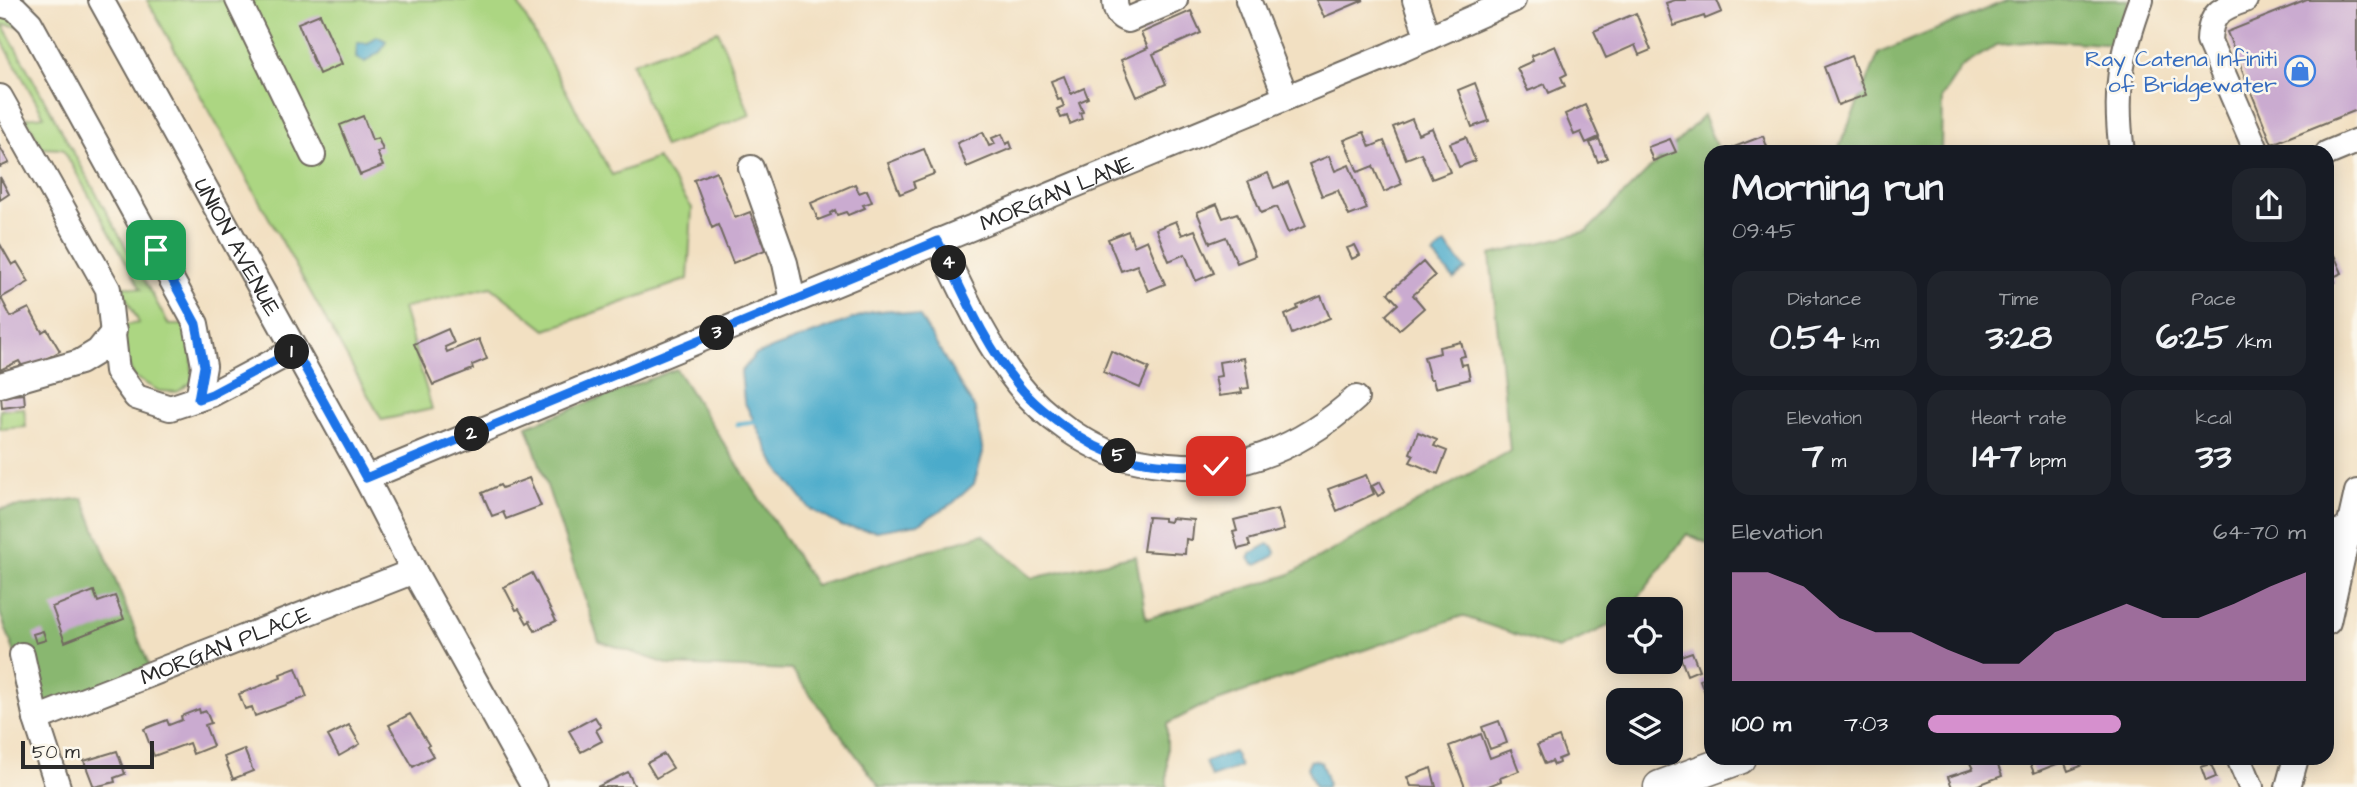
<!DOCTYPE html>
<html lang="en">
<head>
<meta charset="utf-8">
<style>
	body { margin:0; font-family:"Architects Daughter",sans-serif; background:#20242c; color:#f1f3f6; height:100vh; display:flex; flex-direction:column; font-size:26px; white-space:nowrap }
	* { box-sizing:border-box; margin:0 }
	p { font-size:23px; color:#9ea1a6 }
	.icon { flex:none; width:38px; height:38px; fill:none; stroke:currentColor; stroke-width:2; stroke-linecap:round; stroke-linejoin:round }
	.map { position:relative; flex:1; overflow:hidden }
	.side { position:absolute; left:1704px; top:145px; width:630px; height:620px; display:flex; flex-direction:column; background:#171b24; border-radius:21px; box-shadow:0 4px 18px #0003 }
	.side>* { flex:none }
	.tools { position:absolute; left:1606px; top:597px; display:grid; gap:14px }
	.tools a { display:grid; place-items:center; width:77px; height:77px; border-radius:14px; background:#171b24; box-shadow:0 4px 18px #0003; font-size:35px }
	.scale { position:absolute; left:21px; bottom:18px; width:133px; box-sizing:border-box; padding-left:7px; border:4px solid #2b2b2b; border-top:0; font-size:19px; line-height:24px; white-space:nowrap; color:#2b2b2b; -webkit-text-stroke:5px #fbf7ec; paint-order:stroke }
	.pin { position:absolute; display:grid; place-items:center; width:60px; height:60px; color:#fff; margin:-30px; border-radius:14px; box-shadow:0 4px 10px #0006 }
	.km { position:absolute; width:35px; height:35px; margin:-18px; border-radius:50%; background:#222; color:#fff; font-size:19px; line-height:35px; text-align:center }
	.round { display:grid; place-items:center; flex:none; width:74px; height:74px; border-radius:21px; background:#20242c }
	.overview { display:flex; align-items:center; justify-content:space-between; height:119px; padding:0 28px }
	h1 { font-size:38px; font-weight:700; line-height:52px }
	.metrics { display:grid; grid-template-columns:repeat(3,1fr); gap:10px; height:119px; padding:7px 28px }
	.metrics div { display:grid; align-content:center; border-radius:18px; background:#20242c; text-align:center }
	.metrics b { font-size:35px; font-weight:700 }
	.metrics small { font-size:19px; font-weight:400 }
	.metrics p { font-size:19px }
	.chart { height:196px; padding:14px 28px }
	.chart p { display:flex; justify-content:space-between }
	.chart svg { width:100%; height:126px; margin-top:7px; fill:#d690ce; opacity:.7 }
	ul { padding:0 28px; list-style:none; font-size:23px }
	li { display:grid; grid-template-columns:112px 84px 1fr; align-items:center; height:52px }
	li i { height:18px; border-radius:9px; background:#d690ce }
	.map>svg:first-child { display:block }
</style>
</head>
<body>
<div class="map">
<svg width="2357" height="787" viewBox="0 0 2357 787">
	<rect width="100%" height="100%" fill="#fbf7ec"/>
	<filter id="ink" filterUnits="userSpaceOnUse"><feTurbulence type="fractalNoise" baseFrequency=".0143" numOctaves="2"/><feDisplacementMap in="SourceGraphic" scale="14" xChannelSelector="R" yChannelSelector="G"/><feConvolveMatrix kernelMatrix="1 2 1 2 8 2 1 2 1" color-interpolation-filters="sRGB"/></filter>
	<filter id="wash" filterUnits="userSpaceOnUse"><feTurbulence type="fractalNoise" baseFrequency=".00686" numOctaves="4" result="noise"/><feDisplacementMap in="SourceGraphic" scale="28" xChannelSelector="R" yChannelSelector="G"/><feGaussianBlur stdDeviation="1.57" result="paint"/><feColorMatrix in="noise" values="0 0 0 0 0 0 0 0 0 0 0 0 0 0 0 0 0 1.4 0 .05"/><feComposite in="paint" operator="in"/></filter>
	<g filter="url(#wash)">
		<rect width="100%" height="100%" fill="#f2e0c2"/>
		<!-- green -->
		<path fill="#acd682" stroke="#6c8056" stroke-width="2" d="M147,0H516L612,175L657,158L692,208L688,279L546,330L491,287L403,308L432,409L382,420Z
			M0,10L24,26L3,25L169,325H189L192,330V382L177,392L159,391L134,377L127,362L123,331L126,325L139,323L120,285L141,289L63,149L42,148L26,118L44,116L0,37Z
			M718,31L750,115L664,147L632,63Z
			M24,408L26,427L0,429V410Z"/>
		<!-- forest -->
		<path fill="#89b770" stroke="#5a714e" stroke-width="2" d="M2008,0H2129L2116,45L2046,40L1997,45L1962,67L1942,97L1941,152H1837L1879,53Z
			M1703,116L1719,152H1712L1711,545L1687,534L1630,609H1619V621L1558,649L1462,616L1200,707L1167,724V787H880L792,670L670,665L599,641L527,426L676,369L815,585L983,534L1032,578L1136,556L1146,619L1288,575L1510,451L1490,255L1587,231Z
			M83,498L153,676L39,718L0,613V509Z"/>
		<!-- water -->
		<path fill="#4cabcb" stroke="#3c6b7b" stroke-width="2" d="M377,36L386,41L381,51L365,62L356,58L357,43H368Z
			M1445,244L1466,269L1454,279L1433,255Z
			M891,310L920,317L975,409L983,453L974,484L953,503L918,524L877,531L843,527L809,508L776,466L744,401L741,372L755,355L871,312Z
			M1268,544L1273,546L1276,552L1274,556L1257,565L1252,563L1249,558L1252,553Z
			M1234,752L1240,767L1211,777L1205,762Z
			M1315,760L1321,762L1328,782L1327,787H1315L1307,767L1310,761Z"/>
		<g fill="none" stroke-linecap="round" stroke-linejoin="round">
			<!-- stream -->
			<path stroke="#4cabcb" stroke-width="5" d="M738,424L762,421"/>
		</g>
		<g id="blocks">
			<!-- building -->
			<path fill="#caabd0" d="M1316,0H1364L1324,17Z
				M1675,0H1717L1722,12L1705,19L1704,16L1674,26L1666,3Z
				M2307,0H2357V110L2272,144L2227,32Z
				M1191,11L1201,33L1153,54L1166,84L1137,97L1121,60L1148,48L1141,33Z
				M1636,13L1651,50L1639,55L1635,45L1606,58L1594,31Z
				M320,14L342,64L319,74L298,23Z
				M1555,46L1567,74L1561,77L1565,86L1549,93L1545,84L1528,91L1517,68L1533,61L1531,56Z
				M1851,56L1866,95L1838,105L1824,67Z
				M1064,76L1071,94L1084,88L1088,98L1079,102L1083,112L1080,113L1082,119L1070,124L1067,116L1061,118L1057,109L1064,106L1061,99L1058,100L1051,81Z
				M1475,83L1489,121L1472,127L1458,90Z
				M1585,105L1599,137L1586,143L1581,132L1574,135L1565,114Z
				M363,116L372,140L378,138L383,150L377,152L383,166L360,175L340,125Z
				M1412,119L1418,134L1432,128L1450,172L1432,179L1421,153L1406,159L1393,127Z
				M983,132L989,146L995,144L992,138L1002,134L1006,144L1010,142L1012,148L967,167L957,143Z
				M1364,132L1370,147L1384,141L1402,184L1384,192L1373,166L1358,172L1344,140Z
				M1763,136L1769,152H1737L1734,147Z
				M1466,137L1475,161L1459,167L1450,143Z
				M1599,139L1607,158L1598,162L1590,143Z
				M1670,139L1676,152L1653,161L1648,147Z
				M0,147L9,163L0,167Z
				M924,149L934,174L913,182L915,188L900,194L888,163Z
				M1329,156L1335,171L1349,165L1367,209L1349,216L1338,190L1322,196L1309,164Z
				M716,171L735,218L750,212L765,250L733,263L718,225L712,228L694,180Z
				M1268,173L1274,188L1288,182L1306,226L1288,233L1277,207L1261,213L1248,181Z
				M0,177L9,194L0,200Z
				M855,184L859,193L867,190L872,202L863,205L865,208L848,215L846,212L837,215L835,210L830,213L831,215L818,220L811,203Z
				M1217,204L1223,218L1237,213L1255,256L1237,263L1226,237L1210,243L1197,212Z
				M1176,221L1182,235L1195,230L1214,273L1196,281L1185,254L1169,261L1156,229Z
				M1128,231L1134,246L1147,240L1165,284L1148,291L1137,265L1121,271L1108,239Z
				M0,244L12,265L17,262L29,282L1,298L11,317L29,308L42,332L47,329L60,351L25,371L19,361L0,370Z
				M1355,245L1360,255L1352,259L1347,248Z
				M2334,255L2342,273L2333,277L2335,282L2328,285V258Z
				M1423,262L1435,276L1413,295L1424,308L1399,330L1386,315L1398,304L1388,293Z
				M1321,296L1330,318L1292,334L1285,315L1298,309L1297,306Z
				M448,329L454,343L445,347L447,352L479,339L487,359L472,365L473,369L433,385L414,344Z
				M1461,342L1465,356L1459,357L1461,365L1467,364L1470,379L1435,388L1433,379H1430L1424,357L1440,353L1439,347Z
				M1111,351L1149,368L1140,388L1103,372Z
				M1244,358L1249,388L1241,389L1242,393L1219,396L1215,377L1221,376L1219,362Z
				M24,394L25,405L2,408L1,396Z
				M1418,432L1437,440L1434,446L1447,451L1438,474L1410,462L1414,455L1410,453Z
				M1366,475L1374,494L1337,511L1328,489Z
				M529,478L541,506L506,519L503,512L492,516L482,493L500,485L502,488Z
				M1380,482L1385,492L1378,496L1372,486Z
				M1278,509L1284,530L1248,540L1250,546L1238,549L1233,532L1237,531L1234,520Z
				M1148,517L1164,518V521L1170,522L1171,518L1194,520L1192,540L1186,539L1185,554L1143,551Z
				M532,573L556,621L535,631L530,621L527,623L519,609L516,610L504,587Z
				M94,591L98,602L115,596L124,619L65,642L52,607Z
				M43,631L46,640L36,643L33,634Z
				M1692,652L1699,670L1687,675L1680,656Z
				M296,668L307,697L255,716L252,707L245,709L239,694L281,678L280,674Z
				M1712,676V691L1705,693L1700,680Z
				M199,709L200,713L206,711L211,723L205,725L213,746L193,754L189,743L154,756L144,729L167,720L169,725L182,720L181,716Z
				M410,714L429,745L427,746L433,756L413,767L389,725Z
				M595,717L601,727L596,730L602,741L581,752L569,731Z
				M1499,721L1507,743L1490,749L1482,727Z
				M349,725L360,744L339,756L328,736Z
				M1481,734L1490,758L1511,750L1519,771L1500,778L1501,781L1486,787H1465L1449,746Z
				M1559,737L1566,756L1558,759L1559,763L1554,765L1552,761L1545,764L1537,745Z
				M244,749L253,771L233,779L224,757Z
				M117,751L125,774L114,778L115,782L94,787L84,761Z
				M664,754L673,768L656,778L647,763Z
				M1983,758H1995L2002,776L1973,787H1952L1948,777L1973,769L1970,763Z
				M2028,758H2077L2081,766L2068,771L2064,761L2034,773Z
				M2211,764L2216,777L2206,781L2201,767Z
				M1431,768L1436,787L1411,786L1407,777Z
				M628,772L635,787H597Z"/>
		</g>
	</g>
	<g filter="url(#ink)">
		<use href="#blocks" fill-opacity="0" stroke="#716a60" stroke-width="2"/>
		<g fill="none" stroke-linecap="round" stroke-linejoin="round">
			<!-- minor casing -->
			<g stroke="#716a60" stroke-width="28">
				<g id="minor">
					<path id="s1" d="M101,0L366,478L414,571L534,787"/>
					<path d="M238,0L313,155"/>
					<path d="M1115,0C1115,10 1118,17 1128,20L1175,0"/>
					<path d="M1248,0L1286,97"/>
					<path d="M1415,0L1428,38"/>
					<path d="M2245,0C2220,8 2210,14 2209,41L2257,152"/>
					<path d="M0,4L15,8L30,23L196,324L204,366L198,399"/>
					<path d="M0,97L108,289L117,371L136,397L170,408L212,394L295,350"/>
					<path d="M2122,152C2114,93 2120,56 2141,0"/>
					<path d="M2328,153L2357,141"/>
					<path d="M751,168L785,263L793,301"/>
					<path d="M938,241C962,290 984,341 1018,384C1041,414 1089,449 1126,458C1158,466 1209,470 1242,462C1284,451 1324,427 1356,398"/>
					<path d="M0,385L80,362L98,351L114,331"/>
					<path id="s2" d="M366,478L1387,56L1513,0"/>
					<path d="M2328,622L2357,492"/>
					<path d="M22,655L36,719L58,787"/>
					<path id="s3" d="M36,719L414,571"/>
					<path d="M2239,758L2251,787"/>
					<path d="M2288,787L2296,758"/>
				</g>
			</g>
			<!-- major casing -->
			<g stroke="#716a60" stroke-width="35">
				<path id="major" d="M2328,540L2357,529
					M1660,787L1739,758"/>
			</g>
			<!-- minor -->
			<use href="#minor" stroke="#fff" stroke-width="24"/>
			<!-- major -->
			<use href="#major" stroke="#fff" stroke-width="32"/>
		</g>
	</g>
	<g fill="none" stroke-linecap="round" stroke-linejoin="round" filter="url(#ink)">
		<!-- route casing -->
		<g stroke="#fff" stroke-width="14">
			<path id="route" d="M156,250L196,324L204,366L198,399L212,394L295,350L366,478L938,241C962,290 984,344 1019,386C1032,402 1048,414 1064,426C1081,439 1104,452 1125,458C1154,466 1187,466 1216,466"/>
		</g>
		<!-- route -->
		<use href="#route" stroke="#1a73e8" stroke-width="9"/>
	</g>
	<!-- icons -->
	<defs>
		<g id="shop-ring" transform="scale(1.575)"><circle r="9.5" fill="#fbf7ec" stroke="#3f7fe0" stroke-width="1.5"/><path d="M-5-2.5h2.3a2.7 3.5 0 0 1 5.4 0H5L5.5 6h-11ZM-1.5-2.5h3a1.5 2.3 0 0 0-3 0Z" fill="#3f7fe0"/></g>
	</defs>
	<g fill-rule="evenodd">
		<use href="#shop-ring" x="2300" y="71"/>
	</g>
	<g text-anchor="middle" stroke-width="5" stroke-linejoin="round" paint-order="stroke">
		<!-- shop labels -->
		<g font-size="23" fill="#366cbe" stroke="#fbf7ec" text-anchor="end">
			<text x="2277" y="66">Ray Catena Infiniti<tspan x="2277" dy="26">of Bridgewater</tspan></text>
		</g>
		<!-- street labels -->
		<g font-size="23" fill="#2b2b2b" stroke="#fbf7ec">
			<text dy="8" stroke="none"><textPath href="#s2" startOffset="747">MORGAN LANE</textPath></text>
			<text dy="8" stroke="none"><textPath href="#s1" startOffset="282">UNION AVENUE</textPath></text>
			<text dy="8" stroke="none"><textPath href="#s3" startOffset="203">MORGAN PLACE</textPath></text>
		</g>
	</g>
</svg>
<div class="tools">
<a><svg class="icon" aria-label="locate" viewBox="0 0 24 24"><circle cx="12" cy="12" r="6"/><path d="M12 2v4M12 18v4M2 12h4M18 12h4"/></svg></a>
<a><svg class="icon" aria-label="layers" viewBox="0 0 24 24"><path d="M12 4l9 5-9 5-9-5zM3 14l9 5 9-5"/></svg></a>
</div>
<div class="scale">50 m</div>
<div class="pin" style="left:156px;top:250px;background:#1e9e55"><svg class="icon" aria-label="arrive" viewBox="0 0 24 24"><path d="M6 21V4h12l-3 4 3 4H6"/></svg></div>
<div class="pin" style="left:1216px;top:466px;background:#d93025"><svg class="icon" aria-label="check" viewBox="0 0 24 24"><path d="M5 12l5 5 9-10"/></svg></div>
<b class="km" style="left:292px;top:352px">1</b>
<b class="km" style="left:472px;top:434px">2</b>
<b class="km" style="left:717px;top:333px">3</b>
<b class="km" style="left:949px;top:263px">4</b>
<b class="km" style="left:1119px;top:456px">5</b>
<section class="side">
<div class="overview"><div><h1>Morning run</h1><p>09:45</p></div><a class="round"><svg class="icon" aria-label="share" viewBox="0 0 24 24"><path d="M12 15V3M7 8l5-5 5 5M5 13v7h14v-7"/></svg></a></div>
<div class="metrics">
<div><p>Distance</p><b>0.54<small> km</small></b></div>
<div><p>Time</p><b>3:28</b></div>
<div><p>Pace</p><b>6:25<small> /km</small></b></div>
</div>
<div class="metrics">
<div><p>Elevation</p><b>7<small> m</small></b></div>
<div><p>Heart rate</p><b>147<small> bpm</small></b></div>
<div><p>kcal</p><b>33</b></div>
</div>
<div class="chart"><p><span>Elevation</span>64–70 m</p>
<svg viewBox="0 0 160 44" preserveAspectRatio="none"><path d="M0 44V6L10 6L20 11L30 22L40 27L50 27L60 33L70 38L80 38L90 27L100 22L110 17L120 22L130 22L140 17L150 11L160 6V44z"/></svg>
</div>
<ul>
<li><b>100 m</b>7:03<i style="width:51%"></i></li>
</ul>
</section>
</div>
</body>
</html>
